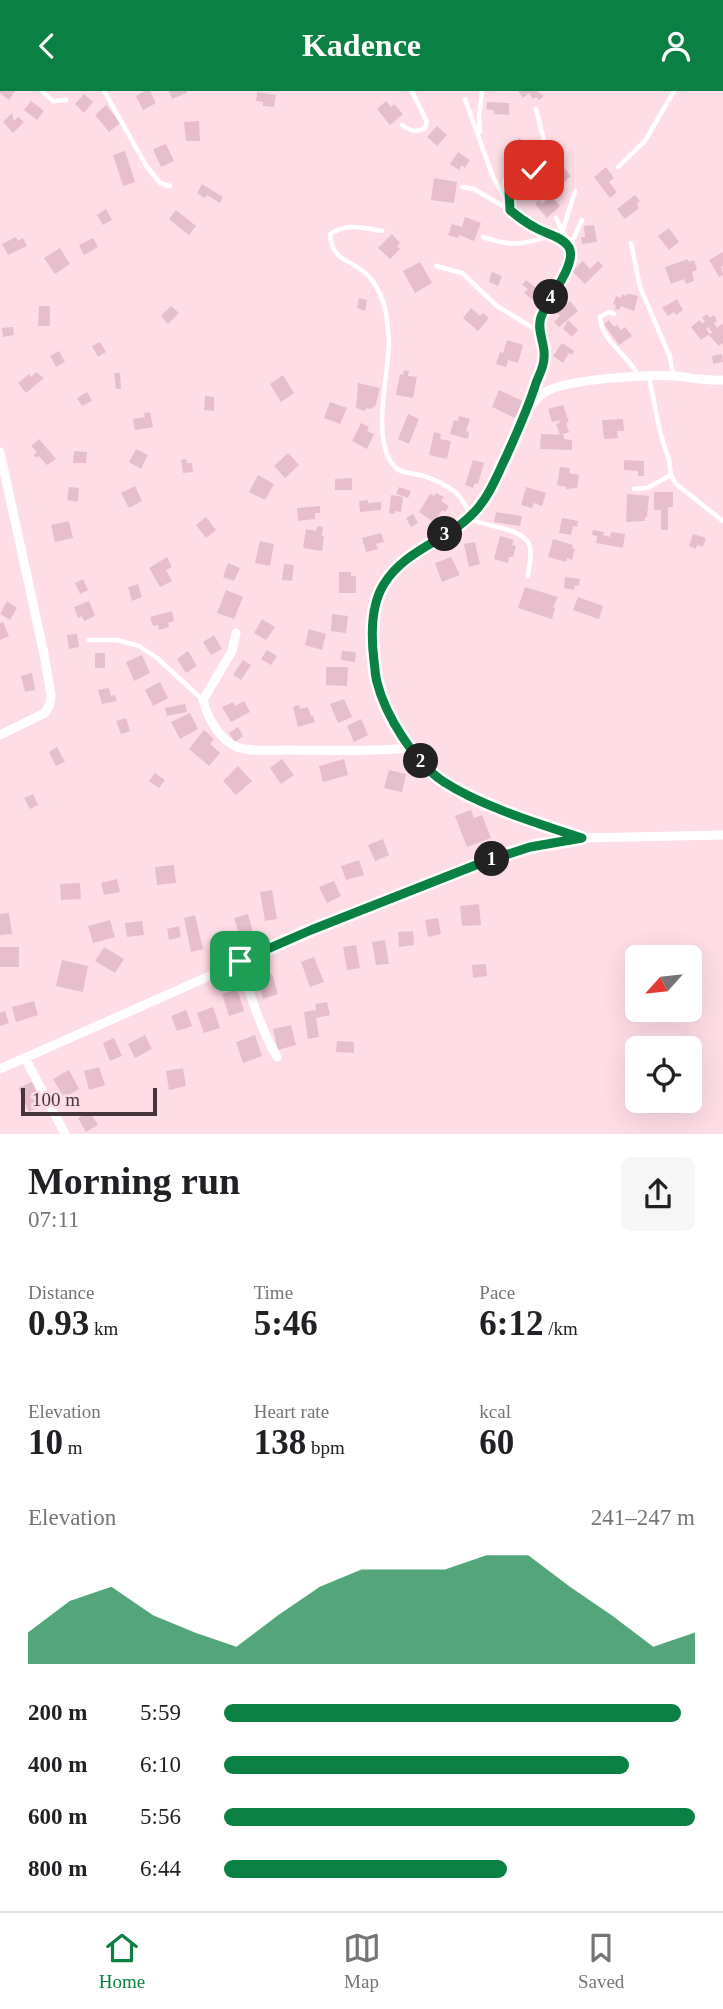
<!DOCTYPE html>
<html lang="en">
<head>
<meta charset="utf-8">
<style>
	body { margin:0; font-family:Georgia,serif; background:#f6f6f6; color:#202124; height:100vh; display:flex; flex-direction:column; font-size:26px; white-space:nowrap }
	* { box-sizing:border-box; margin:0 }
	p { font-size:23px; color:#757577 }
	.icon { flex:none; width:38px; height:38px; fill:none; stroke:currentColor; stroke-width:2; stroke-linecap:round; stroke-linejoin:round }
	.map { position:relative; height:1043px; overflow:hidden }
	.side { display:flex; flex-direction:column; background:#fff; flex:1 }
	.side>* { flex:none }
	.needle { width:46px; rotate:243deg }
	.fabs { position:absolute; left:625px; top:854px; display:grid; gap:14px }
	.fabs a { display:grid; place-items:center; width:77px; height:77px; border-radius:10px; background:#fff; box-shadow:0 7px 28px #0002; font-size:35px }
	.scale { position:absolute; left:21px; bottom:18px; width:136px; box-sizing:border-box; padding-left:7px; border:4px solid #46363b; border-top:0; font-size:19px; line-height:24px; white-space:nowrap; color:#46363b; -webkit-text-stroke:5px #ffdde7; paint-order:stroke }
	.pin { position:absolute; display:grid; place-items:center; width:60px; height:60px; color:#fff; margin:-30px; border-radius:14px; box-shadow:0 4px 10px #0006 }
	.km { position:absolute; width:35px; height:35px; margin:-18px; border-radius:50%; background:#222; color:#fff; font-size:19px; line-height:35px; text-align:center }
	.round { display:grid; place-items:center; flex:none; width:74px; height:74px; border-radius:10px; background:#f6f6f6 }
	.head { display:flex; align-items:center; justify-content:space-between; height:119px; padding:0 28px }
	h1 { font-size:38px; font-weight:700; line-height:52px }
	.stats { display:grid; grid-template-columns:repeat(3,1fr); gap:10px; height:119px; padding:7px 28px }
	.stats div { display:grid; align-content:center }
	.stats b { font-size:35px; font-weight:700 }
	.stats small { font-size:19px; font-weight:400 }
	.stats p { font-size:19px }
	.chart { height:196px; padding:14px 28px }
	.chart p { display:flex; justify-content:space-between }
	.chart svg { width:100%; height:126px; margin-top:7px; fill:#0b8043; opacity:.7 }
	ul { padding:0 28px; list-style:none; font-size:23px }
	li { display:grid; grid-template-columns:112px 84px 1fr; align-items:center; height:52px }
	li i { height:18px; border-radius:9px; background:#0b8043 }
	header { display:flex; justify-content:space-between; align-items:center; height:91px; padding:0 28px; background:#0b8043; color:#fff; font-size:32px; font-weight:700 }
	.dock { display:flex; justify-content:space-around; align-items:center; height:98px; border-top:2px solid #e0e0e0; background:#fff; font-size:19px; color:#757577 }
	.dock a { display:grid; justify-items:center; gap:4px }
	.dock .selected { color:#0b8043 }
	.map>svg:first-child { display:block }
</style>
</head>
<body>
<header><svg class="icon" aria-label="back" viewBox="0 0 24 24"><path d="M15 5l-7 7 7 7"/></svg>Kadence<svg class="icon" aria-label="person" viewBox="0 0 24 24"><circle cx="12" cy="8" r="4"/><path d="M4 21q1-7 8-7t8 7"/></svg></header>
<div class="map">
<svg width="723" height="1043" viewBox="0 0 723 1043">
	<rect width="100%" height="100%" fill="#ffdde7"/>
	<!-- building -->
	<path fill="#e7becb" d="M0,0H15L9,9L0,2Z
		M145,0H150L156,12L143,19L136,5Z
		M169,0H186L187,2L172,8Z
		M518,0H537L544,5L539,9L536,6L533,8L529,2L523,7Z
		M257,1L276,4L274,16L263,15V11L256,10Z
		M84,3L93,11L84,22L75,13Z
		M31,10L44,20L37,29L24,19Z
		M386,10L391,16L394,13L403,23L390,34L377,18Z
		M487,11L509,12V24L494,23V19L486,18Z
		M106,14L120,32L109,41L95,24Z
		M12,22L14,30L18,26L24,31L13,42L3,31Z
		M199,30L200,50H186L184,31Z
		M437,35L447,44L437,55L427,46Z
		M519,47L527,52L530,48L539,54L531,67L513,56Z
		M166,53L174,70L161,76L153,58Z
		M125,60L135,91L123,95L113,64Z
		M458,61L470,69L465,77L462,74L459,79L450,73Z
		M563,76L571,85L559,96L551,87Z
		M606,76L614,87L609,91L617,101L610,107L594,86Z
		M434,87L457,91L454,112L431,109Z
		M202,93L223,106L220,112L207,104L205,107L197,102Z
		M635,104L640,110L637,113L639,117L625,128L617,118Z
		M551,105L560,115L547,127L535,113L539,109L542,113Z
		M106,118L112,129L103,134L97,124Z
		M176,119L196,135L189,144L169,128Z
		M465,126L481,132L474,150L459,144L458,147L448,144L452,133L462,136Z
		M594,134L597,151L582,153L581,146H585L584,135Z
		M669,137L679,151L669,159L658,145Z
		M392,143L400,152L397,155L400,158L390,168L378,157Z
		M16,146L18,150L23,147L27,155L8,164L2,153Z
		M93,147L98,156L84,164L79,154Z
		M60,157L70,173L55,183L44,167Z
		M723,161V175L721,176L723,184L719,186L709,169Z
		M688,168L689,171L694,169L697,179L692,181L694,190L686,193L684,188L671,193L665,176Z
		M583,170L590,178L598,170L603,175L585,193L572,180Z
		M420,171L432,192L415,202L403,180Z
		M492,181L502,185L498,195L489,191Z
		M526,189L540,200L533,209L524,202L528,198L522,194Z
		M622,203L626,205L627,203H630L638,205L634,220L621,215L619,219L615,218L616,214L613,213L616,205L621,207Z
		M359,207L367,209L365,220L357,217Z
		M677,208L683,219L676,224L674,221L668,225L662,217Z
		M570,210L578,220L559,236L554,231L560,225L557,221Z
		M39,215H50V235H38Z
		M171,215L179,222L168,233L161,225Z
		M471,217L480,225L483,222L489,227L478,240L463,227Z
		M707,223L710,227L714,224L717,230L714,232L717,237L712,241L708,236L706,238L710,243L701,249L691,236L700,229L702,233L705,230L702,227Z
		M568,229L578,239L572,246L563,238Z
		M609,229L614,236L617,234L621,239L625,236L632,245L619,254L604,233Z
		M723,232V252L719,255L709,244Z
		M13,236L14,244L3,246L2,237Z
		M507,249L523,254L518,272L508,269L506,276L496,273L500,261L503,262Z
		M100,251L106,261L98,266L92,255Z
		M562,252L574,260L572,264L569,262L563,272L553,265Z
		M59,260L65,271L56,276L50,265Z
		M722,263L723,271L713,273L712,265Z
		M404,279L409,280L408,285L417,286L413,307L396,304L400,283L403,284Z
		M36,281L44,287L26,302L18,292L29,283L31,286Z
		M114,282H120L121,298H116Z
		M283,284L294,302L281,311L270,293Z
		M358,292L380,297L375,316L373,315L372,318L366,317L365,320L356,317Z
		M499,299L523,310L515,327L492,316Z
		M87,301L92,310L82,315L77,307Z
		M205,305L214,306V320L204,319Z
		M330,311L347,317L340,333L324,327Z
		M563,314L569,331L566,332L569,341L560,344L556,333L560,332L559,329L552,331L548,318Z
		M150,321L153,336L135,339L133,328L145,326L144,322Z
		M408,323L419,328L409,353L398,348Z
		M459,325L470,328L466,340L469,341L468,348L450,343L454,329L458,330Z
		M623,328L624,340H617L618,347L604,348L602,329Z
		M361,332L369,336L367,340L374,343L367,358L352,350Z
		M434,341L441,343L440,348L451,350L447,368L429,364Z
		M541,343L564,344V348L572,349V359L540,358Z
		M39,348L56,368L47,374L39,365L36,367L34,364L37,361L31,355Z
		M136,358L148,364L141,378L129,371Z
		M74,360L87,361L86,372H73Z
		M288,362L299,374L285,387L274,375Z
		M186,368L187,372H192L193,381L183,382L181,369Z
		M473,369L484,372L478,393L475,392L473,397L465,394Z
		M624,369L644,370V385H638V380L624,379Z
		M560,376L570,377L569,382L579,384L577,397L566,398V396L557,394Z
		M258,384L274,393L265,409L249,401Z
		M352,387V399H335V388Z
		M135,395L142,410L129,417L121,402Z
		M69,396L79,397L78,411L67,409Z
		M399,396L411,400L408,407L396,403Z
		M526,396L546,402L542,415L534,412L532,417L521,414Z
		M654,401H673V416H668V439H661V419H654Z
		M436,402L444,406L441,410L449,415L445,421L442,419L437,427L435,426L432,430L419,421L430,403L434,405Z
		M627,403L649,405L647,426H645V430L626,431Z
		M391,404L403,406L401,421L395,420V423L389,422Z
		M368,409V412L381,411V419L360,421L359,410Z
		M320,415V422H315V428L298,430L297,417Z
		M496,421L522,425L520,435L494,431Z
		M413,423L418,432L411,436L406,427Z
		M206,426L216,439L206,447L196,434Z
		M562,427L578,430L577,436L573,435L571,444L559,442Z
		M69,430L73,447L55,451L51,434Z
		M317,435L323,436L322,445H324L322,460L303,457L306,438L316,440Z
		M593,439L604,441L603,444L610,446L611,441L625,443L623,457L596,452L597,445L592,444Z
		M381,442L384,451L376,453L378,458L366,461L362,447Z
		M693,443L706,447L703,456L697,454L696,458L689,455Z
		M500,445L514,449L512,454L516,455L513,466H509L508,472L494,468Z
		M553,448L573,454L572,457L575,458L572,469L567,467L566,471L548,466Z
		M260,450L274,453L270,475L255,472Z
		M475,451L480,473L469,476L464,453Z
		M167,466L172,476L166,479L172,490L160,496L149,477Z
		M451,466L460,484L442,491L435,472Z
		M228,472L240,477L234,490L223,486Z
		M284,473L294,474L292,490L282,489Z
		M339,481H351V485H356V502H339Z
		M565,486L580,488L579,495L575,494L574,499L564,497Z
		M83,488L88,499L80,503L75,492Z
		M138,493L142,506L132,510L128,496Z
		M525,496L558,506L553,516L555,517L552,528L518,517Z
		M226,499L243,506L234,528L217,522Z
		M578,506L603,515L599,528L573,519Z
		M7,510L17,517L10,529L0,523Z
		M89,510L95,525L84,530L82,525L78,527L74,516Z
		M172,520L174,530L168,532L169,536L159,539L158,534L153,535L150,526Z
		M332,523L348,525L346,542L331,540Z
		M262,528L275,536L266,549L254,542Z
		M3,531L9,545L0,549V532Z
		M309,538L326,543L322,559L305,554Z
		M77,543L79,556L69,558L67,544Z
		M214,544L222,558L211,564L203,551Z
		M267,559L277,565L271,574L261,568Z
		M188,560L197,575L186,582L177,568Z
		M342,560L356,561L355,571L341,569Z
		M95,562H105V577H95Z
		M142,564L150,582L134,590L126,571Z
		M243,569L251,574L241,589L233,584Z
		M326,576H348L347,595L326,594Z
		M32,582L35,599L25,601L21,585Z
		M160,591L168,607L153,615L145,599Z
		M109,597L111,605L115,604L117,610L102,613L98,599Z
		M344,608L352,626L338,632L330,613Z
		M244,610L250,621L231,631L222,616L233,611L235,615Z
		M185,613L187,621L167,625L165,617Z
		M299,614L300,618L308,616L311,625H313L315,631L298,636L293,616Z
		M190,622L198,638L180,648L171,631Z
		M126,627L130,640L121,643L116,630Z
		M361,628L368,644L354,651L347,635Z
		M238,636L243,645L235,651L229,642Z
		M204,639L214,648L210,653L220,662L209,675L189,658Z
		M57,656L65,671L56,675L49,661Z
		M282,668L294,684L281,693L270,677Z
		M344,668L348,684L323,691L319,675Z
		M238,675L252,690L236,704L223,690Z
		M389,679L406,683L402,701L384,697Z
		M155,682L165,689L159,697L149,690Z
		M33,703L38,714L30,718L24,707Z
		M471,719L474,727L482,724L491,747L467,756L455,725Z
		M383,748L389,764L375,770L368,754Z
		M359,769L364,784L346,789L341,775Z
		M174,774L176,792L157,794L155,776Z
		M117,788L120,801L104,804L101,792Z
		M334,790L341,805L327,812L319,796Z
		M80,792L81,808L61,809L60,793Z
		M272,799L277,828L265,830L260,801Z
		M479,813L481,834L462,835L460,815Z
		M9,822L12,843L0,844V823Z
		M248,823L254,845L241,849L234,827Z
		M195,824L203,858L191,861L184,827Z
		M438,827L441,843L428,846L425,829Z
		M110,829L115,846L93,852L88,835Z
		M142,830L144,844L127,846L125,832Z
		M179,835L181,846L169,849L167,838Z
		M413,840L414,854L399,856L398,841Z
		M385,849L389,873L376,874L372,851Z
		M356,854L360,877L347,879L343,856Z
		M0,856H19V876H0Z
		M104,856L124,868L115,882L95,870Z
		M314,866L324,891L310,896L301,871Z
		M62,869L88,875L83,901L56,895Z
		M486,873L487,885L473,887L472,874Z
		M272,883L278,903L263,908L257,888Z
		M237,898L244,920L229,925L222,903Z
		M34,910L38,924L16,931L12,916Z
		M327,911L330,924L316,927L319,946L308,948L304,921L316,919L315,913Z
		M213,916L220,937L204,942L197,922Z
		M186,919L192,935L177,940L171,925Z
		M5,920L9,932L0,935V922Z
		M291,934L296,954L278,959L273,938Z
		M145,944L152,958L135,967L128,953Z
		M255,944L262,965L243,972L236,951Z
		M114,947L122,965L110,970L103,952Z
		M337,950L354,951V962L336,961Z
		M99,976L105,994L89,999L84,980Z
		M183,977L186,995L169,999L166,980Z
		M69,979L79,998L64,1007L53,988Z
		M32,991L43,1014L29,1021L18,997Z
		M90,1021L98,1034L86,1041L78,1027Z"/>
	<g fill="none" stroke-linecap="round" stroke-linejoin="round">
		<!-- service -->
		<path stroke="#fff" stroke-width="4.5" d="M42,0L53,10L66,9
			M104,0L147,76L160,92L170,95
			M402,34C410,40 416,42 425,37L427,31L412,0
			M480,41L479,25L482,0
			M618,76L645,50L674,0
			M462,96L474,98L510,119L492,83L465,8
			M504,107V92L511,76
			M510,115V101L534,79L547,61L536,18
			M509,118C527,137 552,139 569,156
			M556,127L568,152
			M563,139L575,100
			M382,140C364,137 345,131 330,144C333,170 347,167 364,181C377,191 385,212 387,228C387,235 389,243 389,250C389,283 370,349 395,376C400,382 412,382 420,384C431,387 444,393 454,400C465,408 467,421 475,430C491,436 526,438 530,456C532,465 529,476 528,485
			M483,146C512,156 523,154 552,144
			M631,152L640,196L670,266L673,284
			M570,155L582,129
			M436,175L462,182L497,215L538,240
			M614,223L609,221L600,226C602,252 627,261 638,285
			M671,384L676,393L723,430
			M634,398L647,397L671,384L669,369L660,341L649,286
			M89,549H117L139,555L157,567L202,608"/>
		<!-- minor -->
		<path stroke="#fff" stroke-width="9" d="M530,313C534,299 541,285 544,270C547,255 536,242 540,227C548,203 575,182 570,156
			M0,361L44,563L51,604L50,613L45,622L0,644
			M236,542L232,560L203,609C207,625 219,649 237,656C251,661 270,659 285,659C327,659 369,661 411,657
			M582,747C535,732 486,717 445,691C415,673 386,625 377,592C375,584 375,574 374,566C371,543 371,514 383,494C406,456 454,449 480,414C502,386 518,317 545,301C567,288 650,283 676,285C692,287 707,290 723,289
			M240,870C250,904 260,936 277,966
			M25,967L65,1043
			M0,978L311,840L481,772L530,756L582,747L723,744"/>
	</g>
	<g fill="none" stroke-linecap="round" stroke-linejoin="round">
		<!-- route casing -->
		<g stroke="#fff" stroke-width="14">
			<path id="route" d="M240,870L311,839L481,772L530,756L582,747C537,732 483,716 444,691C415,672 385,624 377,591C375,584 375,577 374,570C371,545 370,515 384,493C407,455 456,448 481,413C492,399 498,382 506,366C517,341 528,318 536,292C539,284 544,276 544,267C546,253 536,240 541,226C547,209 580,170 568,155C561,145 546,143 536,137C526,132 518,126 510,119L509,101L534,79"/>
		</g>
		<!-- route -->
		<use href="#route" stroke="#0b8043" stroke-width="9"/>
	</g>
</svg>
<div class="fabs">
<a><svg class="needle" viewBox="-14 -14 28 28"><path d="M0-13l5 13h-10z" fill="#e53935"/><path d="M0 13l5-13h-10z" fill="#757577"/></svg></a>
<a><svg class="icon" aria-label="locate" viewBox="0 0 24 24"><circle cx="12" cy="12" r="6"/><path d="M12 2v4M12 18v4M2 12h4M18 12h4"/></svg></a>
</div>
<div class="scale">100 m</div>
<div class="pin" style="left:240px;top:870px;background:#1e9e55"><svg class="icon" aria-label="arrive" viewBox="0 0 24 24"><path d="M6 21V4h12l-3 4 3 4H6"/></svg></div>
<div class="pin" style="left:534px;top:79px;background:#d93025"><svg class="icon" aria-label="check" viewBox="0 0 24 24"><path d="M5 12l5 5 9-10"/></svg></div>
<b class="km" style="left:492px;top:768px">1</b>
<b class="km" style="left:421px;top:670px">2</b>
<b class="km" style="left:445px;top:443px">3</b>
<b class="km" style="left:551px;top:206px">4</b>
</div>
<section class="side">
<div class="head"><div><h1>Morning run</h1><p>07:11</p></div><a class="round"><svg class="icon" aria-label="share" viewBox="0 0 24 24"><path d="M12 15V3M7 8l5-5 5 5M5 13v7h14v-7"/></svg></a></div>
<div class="stats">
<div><p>Distance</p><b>0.93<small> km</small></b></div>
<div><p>Time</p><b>5:46</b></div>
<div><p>Pace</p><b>6:12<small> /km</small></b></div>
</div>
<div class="stats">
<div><p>Elevation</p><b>10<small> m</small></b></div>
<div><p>Heart rate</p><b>138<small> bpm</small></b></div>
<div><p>kcal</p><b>60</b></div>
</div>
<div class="chart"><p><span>Elevation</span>241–247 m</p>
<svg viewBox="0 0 160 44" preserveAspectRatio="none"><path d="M0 44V33L10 22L20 17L30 27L40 33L50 38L60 27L70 17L80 11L90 11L100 11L110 6L120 6L130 17L140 27L150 38L160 33V44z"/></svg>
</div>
<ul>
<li><b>200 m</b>5:59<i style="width:97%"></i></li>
<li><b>400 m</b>6:10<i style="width:86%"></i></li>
<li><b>600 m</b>5:56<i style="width:100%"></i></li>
<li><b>800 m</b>6:44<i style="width:60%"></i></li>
</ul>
</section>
<nav class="dock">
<a class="selected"><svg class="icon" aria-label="home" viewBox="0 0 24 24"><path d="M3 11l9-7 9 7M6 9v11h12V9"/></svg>Home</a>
<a><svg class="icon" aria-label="map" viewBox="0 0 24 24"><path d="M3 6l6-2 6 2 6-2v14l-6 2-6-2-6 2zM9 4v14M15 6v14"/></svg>Map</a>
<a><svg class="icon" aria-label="saved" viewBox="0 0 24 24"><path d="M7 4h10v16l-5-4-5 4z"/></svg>Saved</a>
</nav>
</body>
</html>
